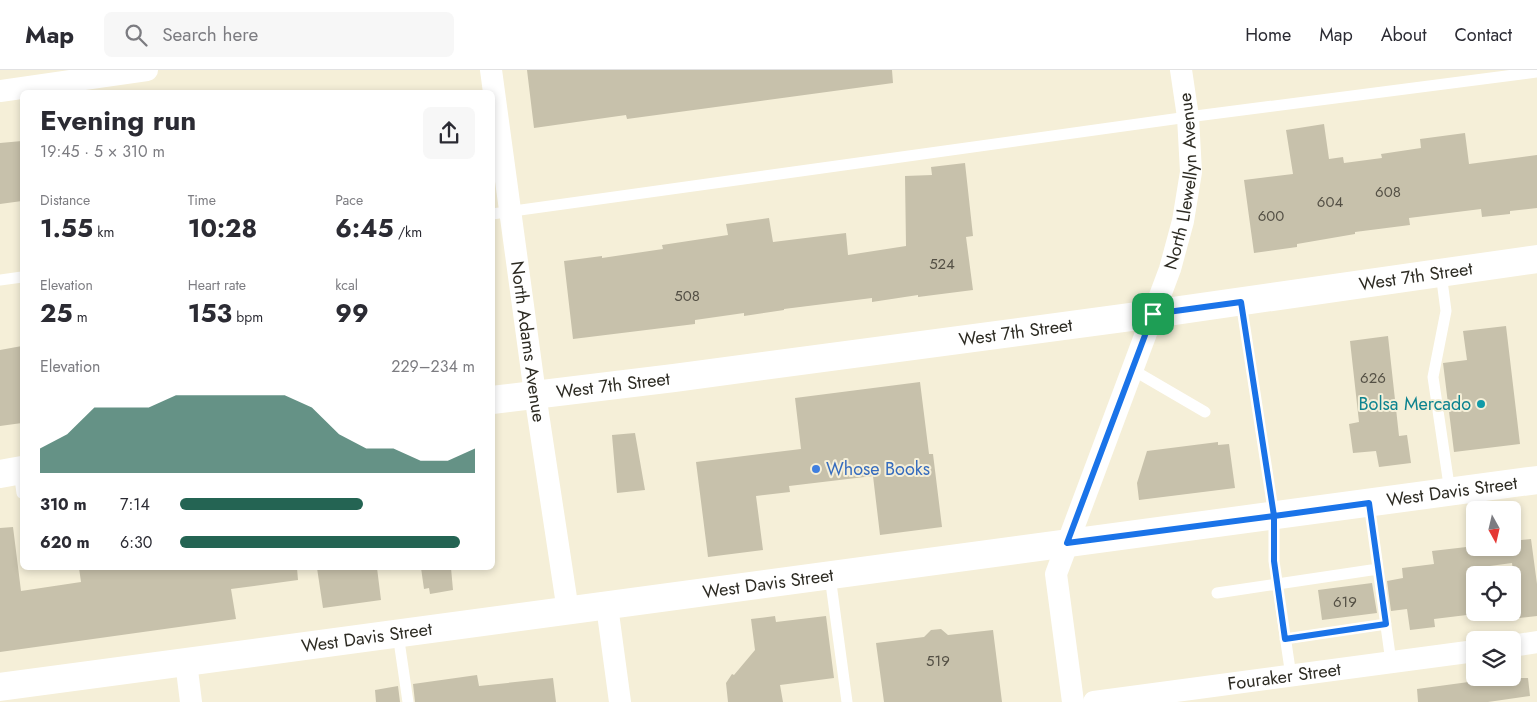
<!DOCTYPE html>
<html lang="en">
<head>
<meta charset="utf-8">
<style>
	body { margin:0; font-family:Jost,sans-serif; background:#f7f7f7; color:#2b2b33; height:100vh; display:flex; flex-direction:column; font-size:19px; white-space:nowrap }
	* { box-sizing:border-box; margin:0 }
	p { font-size:16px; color:#7c7c81 }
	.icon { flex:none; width:28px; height:28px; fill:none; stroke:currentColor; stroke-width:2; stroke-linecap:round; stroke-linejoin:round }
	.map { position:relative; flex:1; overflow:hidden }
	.details { position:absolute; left:20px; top:20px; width:475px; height:480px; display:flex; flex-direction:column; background:#fff; border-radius:8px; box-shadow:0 2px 8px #0003 }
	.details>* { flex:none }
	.needle { width:32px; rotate:172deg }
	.buttons { position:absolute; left:1466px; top:431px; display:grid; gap:10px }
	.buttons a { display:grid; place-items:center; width:55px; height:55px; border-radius:8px; background:#fff; box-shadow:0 2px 8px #0003; font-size:25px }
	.pin { position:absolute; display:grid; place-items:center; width:42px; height:42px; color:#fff; margin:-21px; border-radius:10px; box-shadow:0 2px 8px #0006 }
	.round { display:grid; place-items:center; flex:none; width:52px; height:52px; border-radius:8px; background:#f7f7f7 }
	.headline { display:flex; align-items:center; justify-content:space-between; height:85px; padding:0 20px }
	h1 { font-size:28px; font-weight:700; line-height:38px }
	.figures { display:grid; grid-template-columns:repeat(3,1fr); gap:8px; height:85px; padding:5px 20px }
	.figures div { display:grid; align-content:center }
	.figures b { font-size:25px; font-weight:700 }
	.figures small { font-size:14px; font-weight:400 }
	.figures p { font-size:14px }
	.chart { height:140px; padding:10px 20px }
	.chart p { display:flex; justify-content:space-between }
	.chart svg { width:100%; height:90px; margin-top:5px; fill:#246453; opacity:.7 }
	ul { padding:0 20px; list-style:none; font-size:16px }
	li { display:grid; grid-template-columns:80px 60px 1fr; align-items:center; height:38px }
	li i { height:12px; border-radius:6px; background:#246453 }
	header { display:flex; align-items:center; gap:30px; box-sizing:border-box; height:70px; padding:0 25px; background:#fff; border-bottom:1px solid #e1e1e2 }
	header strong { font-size:24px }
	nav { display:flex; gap:28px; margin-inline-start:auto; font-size:18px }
	.search { width:350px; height:45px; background:#f7f7f7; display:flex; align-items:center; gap:12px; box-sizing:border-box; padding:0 18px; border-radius:8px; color:#7c7c81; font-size:19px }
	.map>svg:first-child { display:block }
</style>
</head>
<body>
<header>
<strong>Map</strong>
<div class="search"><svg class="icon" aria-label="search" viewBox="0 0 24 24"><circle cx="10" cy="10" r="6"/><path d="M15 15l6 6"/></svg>Search here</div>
<nav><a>Home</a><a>Map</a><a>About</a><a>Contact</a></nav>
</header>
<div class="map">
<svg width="1537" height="632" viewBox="0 0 1537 632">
	<rect width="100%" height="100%" fill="#f5efd8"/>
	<!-- building -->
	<path fill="#c7c1ab" d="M527,0H892L893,13L627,49L626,45L534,58Z
		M1324,54L1329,89L1343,87L1344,93L1382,88L1381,84L1421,78L1420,69L1465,63L1469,94L1537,85V138L1510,141V144L1482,147L1481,139L1409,148L1410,155L1355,162V164L1297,174V177L1254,183L1244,110L1293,104L1286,60Z
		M22,71V131L0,134V73Z
		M965,93L973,166L966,167L973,220L918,227V225L872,232V228L784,239V240L744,246V243L695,250V254L573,269L564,191L602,186V188L663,179L662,175L728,165L726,154L769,148L773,172L846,163L848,185L906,176L905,106L932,105L931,97Z
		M1506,256L1520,374L1454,382L1443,293L1467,290L1463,261Z
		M1388,266L1399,366L1407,365L1411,393L1379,397L1376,381L1353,383L1349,354L1359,352L1350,271Z
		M22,276V353L0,356V280Z
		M920,312L929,384H933L942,457L880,465L873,406L789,416L790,422L756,426L763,480L708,487L696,392L801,379L795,328Z
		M635,363L645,420L617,423L612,365Z
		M1218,372V375L1229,374L1235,418L1139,430L1137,413L1147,381Z
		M13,457L21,521L81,512L79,498H297L298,510L231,519L236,549L0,582V458Z
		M1531,469L1537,514V546L1519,548L1512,493L1475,498V544L1434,549L1435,557L1410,560L1407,539L1391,541L1387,511L1403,508L1402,498L1434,494L1432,481L1475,476V478H1512V471Z
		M317,498H377L381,530L323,538Z
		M421,498H451L453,520L430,524L429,518L424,519Z
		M1372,513L1377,543L1322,550L1318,520Z
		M775,546L776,552L826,546L834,608L780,615L783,632H728L726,613L732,604L734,605L755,580L751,549Z
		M941,559L948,565L993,560L1002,632H884L876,573L924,567L931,560Z
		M477,605L479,616L553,608L556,632H415L413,614Z
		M1476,608H1528L1530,626L1488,632H1418L1417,619L1476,611Z
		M398,616L400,632H376L375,620Z"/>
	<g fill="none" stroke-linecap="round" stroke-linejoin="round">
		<!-- service -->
		<path stroke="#fff" stroke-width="11" d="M492,144L1188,47L1537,2
			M1441,203L1446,241L1433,307L1450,422
			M0,210L22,207
			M1241,232L1274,446V491L1291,606
			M1133,300L1205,342
			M19,401L22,423
			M1369,433L1391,592
			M830,506L847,632
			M1217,523L1378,499
			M398,564L408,632
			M1285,569L1386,554"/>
		<!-- minor -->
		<g stroke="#fff" stroke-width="22">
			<path id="s1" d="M491,0L535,324L568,541"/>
			<path d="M0,21L147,0"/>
			<path d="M607,536L620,632"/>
			<path d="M1512,576L1537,572"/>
			<path d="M186,592L191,632"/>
			<path id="s2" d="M1073,632L1056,504L1170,199L1183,151L1191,102L1188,47L1181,0"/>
			<path id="s3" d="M1094,632L1475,581"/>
		</g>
		<!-- tertiary -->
		<g stroke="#fff" stroke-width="28">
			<path id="s4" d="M492,330L674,308L1153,244L1537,189"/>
			<path d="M0,404L22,400"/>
		</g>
		<!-- secondary -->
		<path stroke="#fff" stroke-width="28" id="s5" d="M0,617L1537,410"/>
	</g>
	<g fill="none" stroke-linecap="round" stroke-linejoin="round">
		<!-- route casing -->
		<g stroke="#fff" stroke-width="10">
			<path id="route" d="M1153,244L1067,473L1274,446V491L1285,569L1386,554L1369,433L1274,446L1241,232L1153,244"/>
		</g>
		<!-- route -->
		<use href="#route" stroke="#1a73e8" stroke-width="6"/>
	</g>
	<!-- markers -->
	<circle fill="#0f9aa8" stroke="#f5efd8" stroke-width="2" cx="1481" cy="334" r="5"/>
	<circle fill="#3f7fe0" stroke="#f5efd8" stroke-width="2" cx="816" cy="399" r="5"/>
	<g text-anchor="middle" stroke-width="4" stroke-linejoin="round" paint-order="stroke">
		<!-- number labels -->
		<g font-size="15" fill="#545045">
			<text x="1388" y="127">608</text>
			<text x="1330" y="137">604</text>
			<text x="1271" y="151">600</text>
			<text x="942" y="199">524</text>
			<text x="687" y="231">508</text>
			<text x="1373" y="313">626</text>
			<text x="1345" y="537">619</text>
			<text x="938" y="596">519</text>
		</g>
		<!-- street labels -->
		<g font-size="18" fill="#2d2b23" stroke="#f5efd8">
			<text dy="6" stroke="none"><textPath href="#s2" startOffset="544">North Llewellyn Avenue</textPath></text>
			<text dy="6" stroke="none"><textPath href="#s4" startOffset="932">West 7th Street</textPath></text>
			<text dy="6" stroke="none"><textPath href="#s4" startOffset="528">West 7th Street</textPath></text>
			<text dy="6" stroke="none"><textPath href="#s1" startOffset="274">North Adams Avenue</textPath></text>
			<text dy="6" stroke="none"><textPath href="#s4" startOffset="122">West 7th Street</textPath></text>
			<text dy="6" stroke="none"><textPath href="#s5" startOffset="1465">West Davis Street</textPath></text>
			<text dy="6" stroke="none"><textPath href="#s5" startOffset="775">West Davis Street</textPath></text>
			<text dy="6" stroke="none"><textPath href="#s5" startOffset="370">West Davis Street</textPath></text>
			<text dy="6" stroke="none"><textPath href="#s3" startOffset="192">Fouraker Street</textPath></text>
		</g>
		<!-- culture labels -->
		<g font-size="18" fill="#0d838f" stroke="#f5efd8" text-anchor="end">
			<text x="1471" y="340">Bolsa Mercado</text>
		</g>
		<!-- shop labels -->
		<g font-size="18" fill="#366cbe" stroke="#f5efd8" text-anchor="start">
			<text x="826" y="405">Whose Books</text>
		</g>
	</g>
</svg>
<div class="buttons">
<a><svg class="needle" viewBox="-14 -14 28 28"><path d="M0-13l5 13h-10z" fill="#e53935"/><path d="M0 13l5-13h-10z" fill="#7c7c81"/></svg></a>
<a><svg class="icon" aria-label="locate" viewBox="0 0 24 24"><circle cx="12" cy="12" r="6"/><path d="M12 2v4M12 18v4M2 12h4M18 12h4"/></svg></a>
<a><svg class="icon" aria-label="layers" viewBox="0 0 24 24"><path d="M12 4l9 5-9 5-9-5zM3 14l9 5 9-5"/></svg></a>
</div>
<div class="pin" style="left:1153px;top:244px;background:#1e9e55"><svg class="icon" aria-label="arrive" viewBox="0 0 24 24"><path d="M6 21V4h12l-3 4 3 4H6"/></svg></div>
<section class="details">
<div class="headline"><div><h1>Evening run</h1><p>19:45 · 5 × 310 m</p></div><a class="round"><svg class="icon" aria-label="share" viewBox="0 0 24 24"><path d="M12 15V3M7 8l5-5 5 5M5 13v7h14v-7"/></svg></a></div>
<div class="figures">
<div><p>Distance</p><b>1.55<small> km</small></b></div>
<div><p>Time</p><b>10:28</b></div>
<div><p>Pace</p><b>6:45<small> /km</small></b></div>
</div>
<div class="figures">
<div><p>Elevation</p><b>25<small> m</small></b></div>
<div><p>Heart rate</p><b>153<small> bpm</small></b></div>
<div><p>kcal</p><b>99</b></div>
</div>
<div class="chart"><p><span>Elevation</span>229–234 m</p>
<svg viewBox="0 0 160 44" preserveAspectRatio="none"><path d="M0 44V32L10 25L20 12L30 12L40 12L50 6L60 6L70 6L80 6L90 6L100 12L110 25L120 32L130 32L140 38L150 38L160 32V44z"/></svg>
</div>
<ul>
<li><b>310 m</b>7:14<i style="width:62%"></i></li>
<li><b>620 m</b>6:30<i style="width:95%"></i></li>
</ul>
</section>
</div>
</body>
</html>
